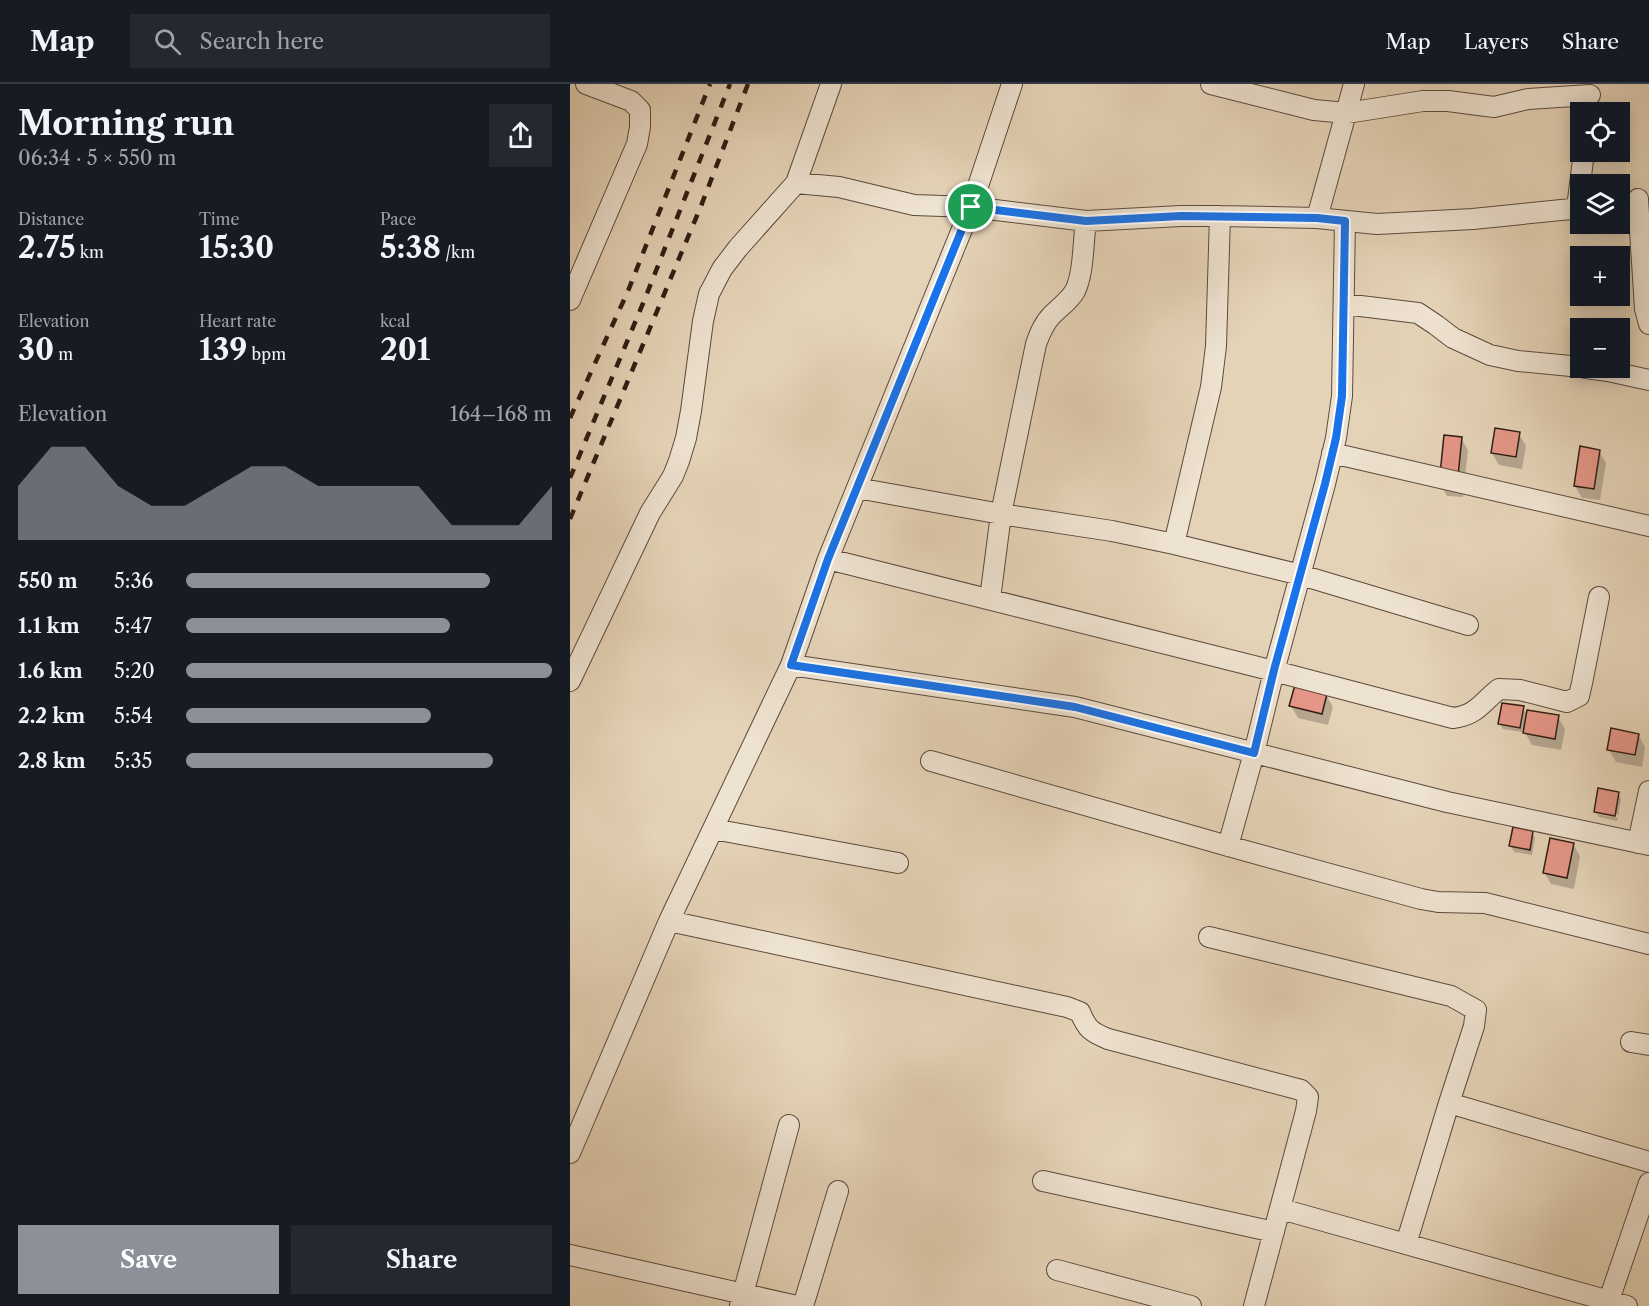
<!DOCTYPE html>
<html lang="en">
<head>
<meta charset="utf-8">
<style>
	body { margin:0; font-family:"Libre Caslon Text",serif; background:#242831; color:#f1f3f6; height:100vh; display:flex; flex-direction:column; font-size:22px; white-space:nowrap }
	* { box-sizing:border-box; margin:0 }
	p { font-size:20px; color:#9ea1a6 }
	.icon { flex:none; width:33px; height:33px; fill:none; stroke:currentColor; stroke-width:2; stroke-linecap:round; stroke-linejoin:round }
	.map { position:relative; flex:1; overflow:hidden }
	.panel { display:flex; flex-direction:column; background:#171b24; width:570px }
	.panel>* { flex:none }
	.fabs { position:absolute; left:1000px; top:18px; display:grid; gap:12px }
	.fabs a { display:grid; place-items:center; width:60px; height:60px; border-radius:0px; background:#171b24; box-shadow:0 3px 15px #0003; font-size:30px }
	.pin { position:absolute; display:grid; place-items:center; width:51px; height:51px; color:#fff; margin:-26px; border:3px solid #fff; border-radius:50%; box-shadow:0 2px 6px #0007 }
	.round { display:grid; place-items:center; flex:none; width:63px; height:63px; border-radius:0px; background:#242831 }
	.head { display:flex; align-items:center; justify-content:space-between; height:102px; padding:0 18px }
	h1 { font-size:33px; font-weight:700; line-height:45px }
	.stats { display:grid; grid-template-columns:repeat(3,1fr); gap:9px; height:102px; padding:6px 18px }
	.stats div { display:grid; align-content:center }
	.stats b { font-size:30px; font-weight:700 }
	.stats small { font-size:16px; font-weight:400 }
	.stats p { font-size:16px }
	.chart { height:168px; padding:12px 18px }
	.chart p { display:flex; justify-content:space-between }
	.chart svg { width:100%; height:108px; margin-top:6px; fill:#8c9099; opacity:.7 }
	.button { display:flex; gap:12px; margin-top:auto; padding:12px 18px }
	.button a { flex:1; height:69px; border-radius:0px; background:#8c9099; color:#fff; font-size:24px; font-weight:700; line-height:69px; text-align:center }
	.button a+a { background:#242831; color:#f1f3f6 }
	ul { padding:0 18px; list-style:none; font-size:20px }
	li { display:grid; grid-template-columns:96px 72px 1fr; align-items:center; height:45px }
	li i { height:15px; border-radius:8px; background:#8c9099 }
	header { display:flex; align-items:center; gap:36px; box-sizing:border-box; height:84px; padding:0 30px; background:#171b24; border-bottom:2px solid #363941 }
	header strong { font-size:28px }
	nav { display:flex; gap:33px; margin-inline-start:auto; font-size:21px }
	.search { width:420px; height:54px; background:#242831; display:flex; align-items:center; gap:15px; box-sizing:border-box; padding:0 21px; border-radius:0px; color:#9ea1a6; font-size:22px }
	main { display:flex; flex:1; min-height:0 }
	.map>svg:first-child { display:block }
</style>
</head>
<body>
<header>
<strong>Map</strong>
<div class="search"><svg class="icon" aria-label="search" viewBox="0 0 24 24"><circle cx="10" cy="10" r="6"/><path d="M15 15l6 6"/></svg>Search here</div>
<nav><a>Map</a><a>Layers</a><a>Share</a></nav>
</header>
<main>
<section class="panel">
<div class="head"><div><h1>Morning run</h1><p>06:34 · 5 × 550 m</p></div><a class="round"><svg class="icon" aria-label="share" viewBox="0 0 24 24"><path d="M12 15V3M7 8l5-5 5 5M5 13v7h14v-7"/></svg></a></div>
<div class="stats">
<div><p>Distance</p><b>2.75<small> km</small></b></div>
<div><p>Time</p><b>15:30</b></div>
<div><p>Pace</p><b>5:38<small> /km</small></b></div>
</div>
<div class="stats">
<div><p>Elevation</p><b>30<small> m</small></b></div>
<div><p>Heart rate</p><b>139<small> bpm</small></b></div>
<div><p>kcal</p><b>201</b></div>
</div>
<div class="chart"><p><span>Elevation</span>164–168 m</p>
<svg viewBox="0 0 160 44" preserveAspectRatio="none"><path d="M0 44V22L10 6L20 6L30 22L40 30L50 30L60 22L70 14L80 14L90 22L100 22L110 22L120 22L130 38L140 38L150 38L160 22V44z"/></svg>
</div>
<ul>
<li><b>550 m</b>5:36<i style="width:83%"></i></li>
<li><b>1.1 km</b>5:47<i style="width:72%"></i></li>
<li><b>1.6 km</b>5:20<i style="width:100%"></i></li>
<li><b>2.2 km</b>5:54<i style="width:67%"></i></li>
<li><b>2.8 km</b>5:35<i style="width:84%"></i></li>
</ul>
<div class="button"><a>Save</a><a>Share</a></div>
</section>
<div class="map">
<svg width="1079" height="1222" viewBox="0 0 1079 1222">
	<rect width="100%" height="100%" fill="#e5d3b7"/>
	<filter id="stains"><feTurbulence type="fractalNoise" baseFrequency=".00333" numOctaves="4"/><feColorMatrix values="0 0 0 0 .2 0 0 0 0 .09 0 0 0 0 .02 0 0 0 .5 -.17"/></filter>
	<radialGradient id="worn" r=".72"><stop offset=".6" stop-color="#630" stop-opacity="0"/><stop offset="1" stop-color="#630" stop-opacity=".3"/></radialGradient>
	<!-- shadow -->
	<path fill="#0003" d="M949,350L956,362L952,385L929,381L922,369Z
		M891,354L898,366L893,413L877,412L870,400Z
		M1029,367L1036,379L1030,416L1012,414L1005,402Z
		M756,611L763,623L758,641L728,634L721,622Z
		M953,624L958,633H988L995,645L991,666L962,661L953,645L952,648L933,645L930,640Z
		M1068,651L1075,663L1072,683L1046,678L1039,666Z
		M1048,709L1051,715L1048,731L1027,727V730L1048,734L1047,737L1029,733L1026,728Z
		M962,748L965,754L962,771L944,768L941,762Z
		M1003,760L1010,772L1004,805L981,800L974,788Z"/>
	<!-- building -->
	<path fill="#e69687" stroke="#2f1c14" stroke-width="1.5" d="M925,344L950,348L946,373L921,369Z
		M874,351L892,353L887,402L869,400Z
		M1010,362L1030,366L1024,405L1004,402Z
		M725,601L757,610L752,630L719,622Z
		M932,619L954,622L950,644L928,640Z
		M957,626L989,631L985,655L953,649Z
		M1041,644L1069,650L1065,671L1037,666Z
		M1028,704L1049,708L1045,732L1024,728Z
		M943,743L963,747L960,766L939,762Z
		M980,754L1004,759L997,794L973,789Z"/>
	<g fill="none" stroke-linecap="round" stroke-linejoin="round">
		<!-- street casing -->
		<g stroke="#5c4a3d" stroke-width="22">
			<path id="street" d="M641,0L744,26L777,29L853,17H878L924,23L958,15L1020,11
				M226,99L269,103L344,121L401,123L516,137L611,132H650L747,134L807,140L903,135L1011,124
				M1068,115L1075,225L1079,240
				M1007,124L1014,68
				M747,134L784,0
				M0,216L67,60L70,43V26L61,17L16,0
				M774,220L848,229L866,241L883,254L920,271L948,277L1011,283
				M1016,284L1038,287L1079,296
				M762,369L1079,442
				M287,404L431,430L542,447L604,460L731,491L898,541
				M604,460L641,303L646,262L650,132
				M258,475L704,587L883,634C907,631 911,619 929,605L950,606L997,618L1009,612L1012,599L1029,513
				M420,515L431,430L466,260C470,249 474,239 482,231C490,223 499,217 505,207C514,189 513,157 516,137
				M221,581L505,623L877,718L1079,761
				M0,597L80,429L103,392L109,377L116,354L121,327L133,237L139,210L152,185L168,164L226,99L261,0
				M361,677L658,762L851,815L868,818L915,819L1079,860
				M143,745L328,779
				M1068,759L1079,707
				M658,762L684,669L704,587L755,400L766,354L772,312L775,137
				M99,837L497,923L510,928C517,945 521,948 538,955L731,1006L738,1013L736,1027L684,1222
				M639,853L881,912L906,926L904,942L879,1019L836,1160
				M1061,958L1079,961
				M879,1019L1079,1078
				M0,1069L99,837L221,581L258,475L401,123L442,0
				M473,1097L704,1148
				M711,1125L1057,1222
				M0,1171L227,1222
				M487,1186L621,1222
				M170,1221L219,1041
				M233,1222L268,1107
				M1037,1222L1079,1099"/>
		</g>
		<!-- street -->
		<use href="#street" stroke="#eee2d0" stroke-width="20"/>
		<!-- rail -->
		<path stroke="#2f1c14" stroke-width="4.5" stroke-dasharray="10 10" stroke-linecap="butt" d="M0,334L58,207L140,0
			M0,394L74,217L160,0
			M0,435L131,122L178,0"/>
	</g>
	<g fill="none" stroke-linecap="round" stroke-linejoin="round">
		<!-- route casing -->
		<g stroke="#fff" stroke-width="12">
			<path id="route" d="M401,123L516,137L611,132L747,134L775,137L772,312L766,354L755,400L704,586L684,669L505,623L221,581L258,475Z"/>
		</g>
		<!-- route -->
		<use href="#route" stroke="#1a73e8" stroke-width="8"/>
	</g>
	<rect width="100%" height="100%" filter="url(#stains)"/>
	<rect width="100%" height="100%" fill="url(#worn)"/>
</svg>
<div class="fabs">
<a><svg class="icon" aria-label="locate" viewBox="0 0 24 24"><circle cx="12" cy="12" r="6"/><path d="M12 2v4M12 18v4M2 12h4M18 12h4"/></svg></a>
<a><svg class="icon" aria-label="layers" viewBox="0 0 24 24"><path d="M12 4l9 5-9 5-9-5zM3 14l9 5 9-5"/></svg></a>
<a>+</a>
<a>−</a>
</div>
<div class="pin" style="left:401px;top:123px;background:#1e9e55"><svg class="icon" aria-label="arrive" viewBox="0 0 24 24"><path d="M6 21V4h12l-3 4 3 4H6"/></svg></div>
</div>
</main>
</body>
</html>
